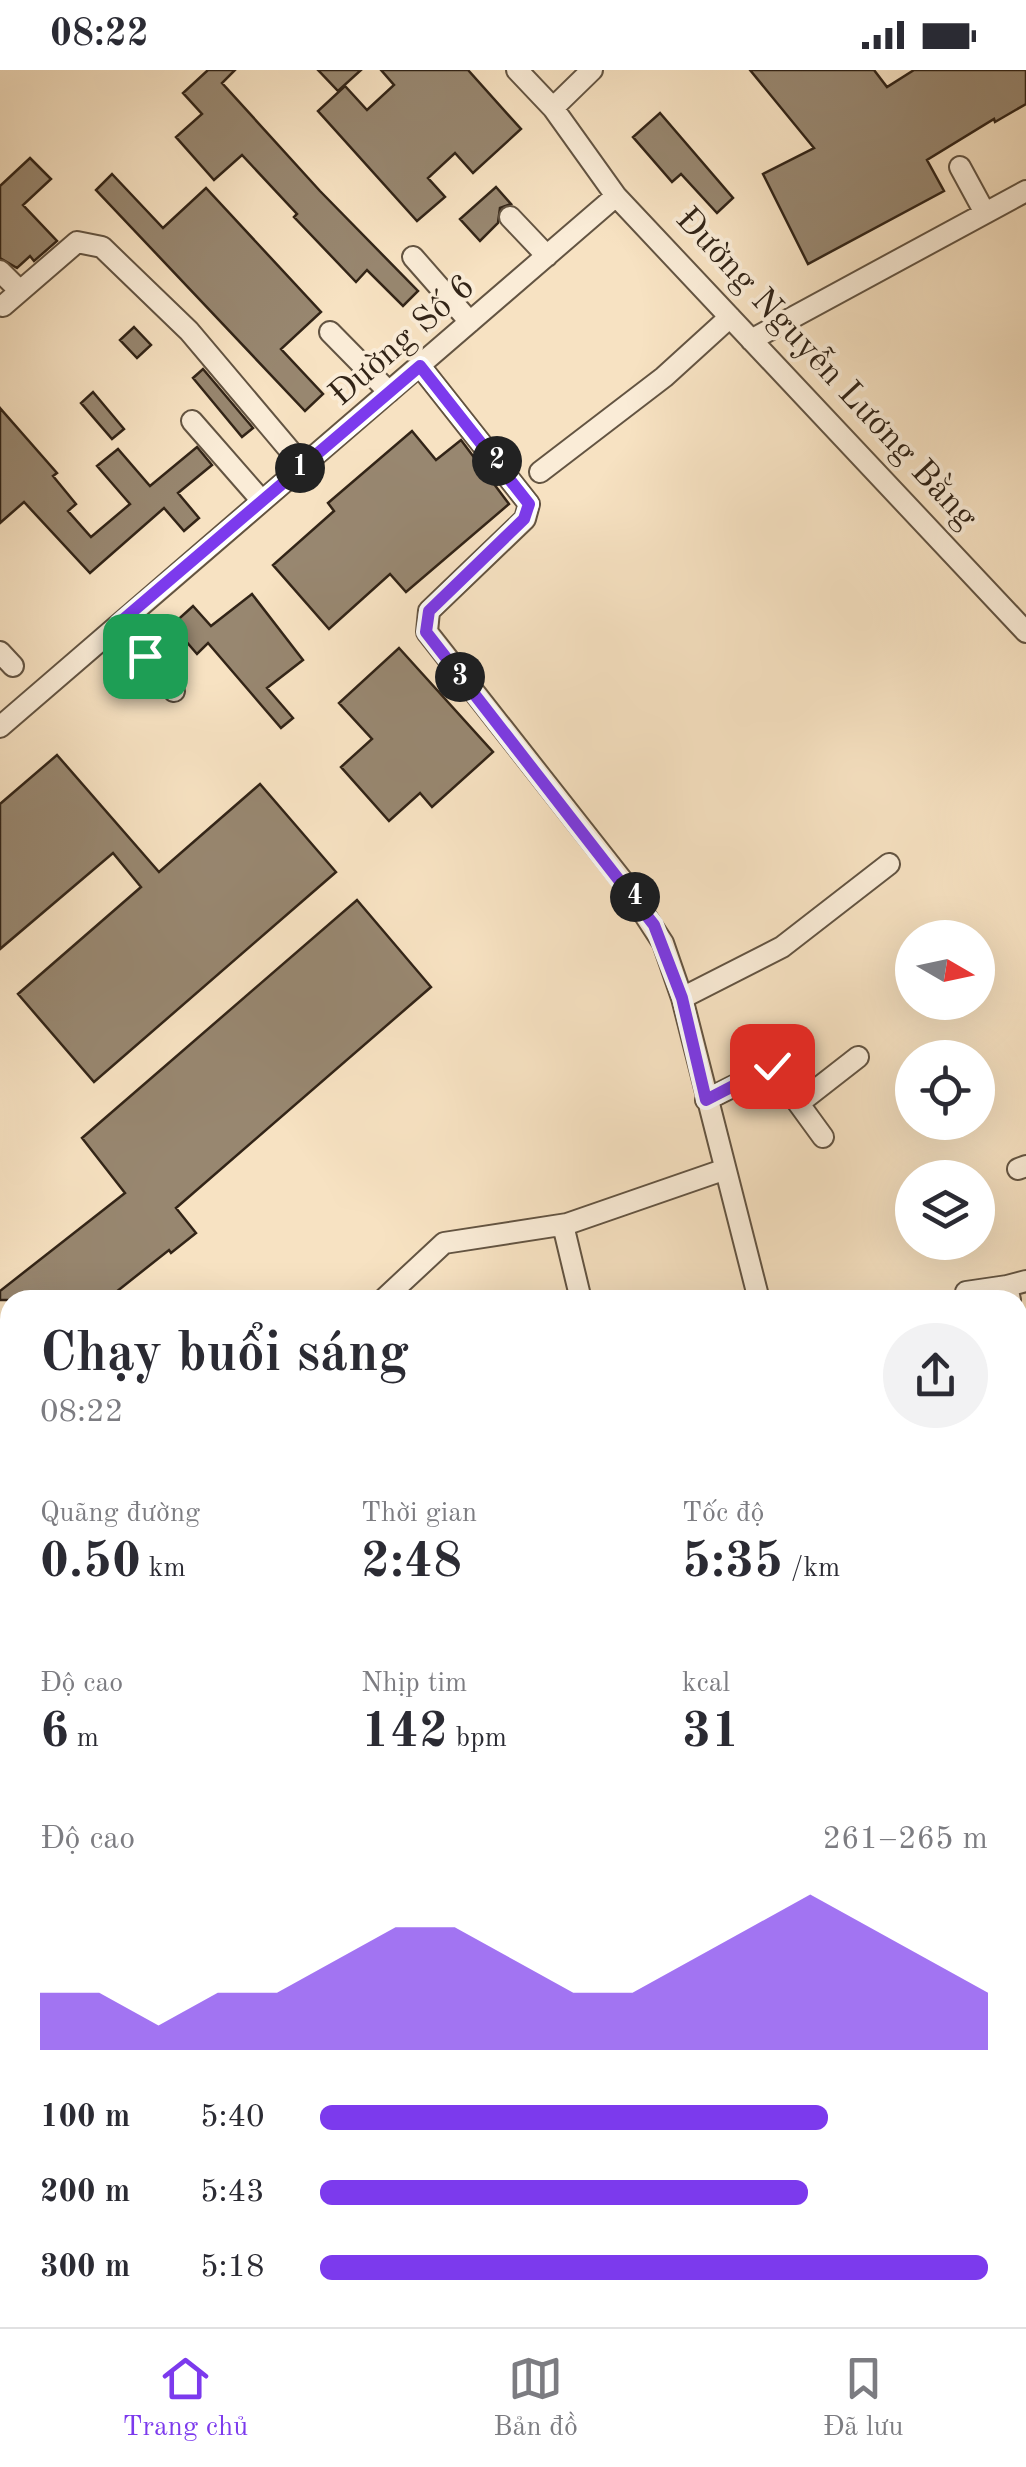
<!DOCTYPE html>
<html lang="vi">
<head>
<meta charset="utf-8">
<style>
	body { margin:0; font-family:"Old Standard TT",serif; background:#f2f2f3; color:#2b2b33; height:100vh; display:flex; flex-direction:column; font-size:38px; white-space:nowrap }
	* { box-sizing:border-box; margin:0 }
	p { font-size:32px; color:#7c7c81 }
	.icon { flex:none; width:55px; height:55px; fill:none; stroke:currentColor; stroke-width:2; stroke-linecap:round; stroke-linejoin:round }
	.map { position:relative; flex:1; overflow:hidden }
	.details { position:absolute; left:0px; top:1220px; width:1028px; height:1038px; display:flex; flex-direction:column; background:#fff; border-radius:30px 30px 0 0; box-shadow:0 10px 40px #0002 }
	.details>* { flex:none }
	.needle { width:65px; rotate:99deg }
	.buttons { position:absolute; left:895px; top:850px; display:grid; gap:20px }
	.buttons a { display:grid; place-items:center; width:100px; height:100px; border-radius:50%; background:#fff; box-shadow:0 10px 40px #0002; font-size:50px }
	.pin { position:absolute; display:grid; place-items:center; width:85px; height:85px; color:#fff; margin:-42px; border-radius:20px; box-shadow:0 5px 15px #0006 }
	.km { position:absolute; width:50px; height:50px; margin:-25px; border-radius:50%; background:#222; color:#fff; font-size:28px; line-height:50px; text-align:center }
	.round { display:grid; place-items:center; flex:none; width:105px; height:105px; border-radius:52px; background:#f2f2f3 }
	.summary { display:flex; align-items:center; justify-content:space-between; height:170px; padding:0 40px }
	h1 { font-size:55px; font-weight:800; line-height:75px }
	.figures { display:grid; grid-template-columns:repeat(3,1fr); gap:15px; height:170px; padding:10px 40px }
	.figures div { display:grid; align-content:center }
	.figures b { font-size:50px; font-weight:800 }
	.figures small { font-size:28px; font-weight:400 }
	.figures p { font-size:28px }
	.chart { height:280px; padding:20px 40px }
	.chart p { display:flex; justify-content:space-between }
	.chart svg { width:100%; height:180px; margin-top:10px; fill:#7c3aed; opacity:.7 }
	ul { padding:0 40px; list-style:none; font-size:32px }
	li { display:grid; grid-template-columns:160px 120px 1fr; align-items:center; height:75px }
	li i { height:25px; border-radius:12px; background:#7c3aed }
	.status { display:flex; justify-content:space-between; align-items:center; height:70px; padding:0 50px; background:#fff; direction:ltr }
	.status svg { height:28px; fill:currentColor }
	.dock { display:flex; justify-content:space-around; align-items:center; height:140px; border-top:2px solid #e1e1e2; background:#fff; font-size:28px; color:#7c7c81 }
	.dock a { display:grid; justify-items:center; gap:5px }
	.dock .active { color:#7c3aed }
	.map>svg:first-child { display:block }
</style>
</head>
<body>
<div class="status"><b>08:22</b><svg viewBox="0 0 49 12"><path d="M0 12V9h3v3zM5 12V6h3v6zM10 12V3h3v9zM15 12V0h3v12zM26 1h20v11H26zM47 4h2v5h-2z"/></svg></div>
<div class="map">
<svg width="1026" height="2257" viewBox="0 0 1026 2257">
	<rect width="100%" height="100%" fill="#f7e2c2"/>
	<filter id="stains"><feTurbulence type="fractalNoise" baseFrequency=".002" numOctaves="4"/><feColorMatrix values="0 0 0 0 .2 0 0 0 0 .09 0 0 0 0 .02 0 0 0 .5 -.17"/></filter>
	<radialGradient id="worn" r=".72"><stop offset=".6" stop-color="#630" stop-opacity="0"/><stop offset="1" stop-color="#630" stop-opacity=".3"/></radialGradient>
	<!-- building -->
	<path fill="#988770" stroke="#322417" stroke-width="2.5" d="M208,0H235L222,13L320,121L418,221L403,236L367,200L356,212L294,147L297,144L242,85L214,110L176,67L202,44L183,23Z
		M318,0H361L338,21Z
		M381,0H468L521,59L473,103L455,83L428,108L445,127L417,151L318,41L345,16L367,40L394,15Z
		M750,0H874L887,17L914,0H1026V34L995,52L994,49L927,90L944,121L808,194L763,104L814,78Z
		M660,43L733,128L717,143L681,104L672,112L633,67Z
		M30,88L51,109L23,135L57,171L34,191L30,186L17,198L0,188V116Z
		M112,104L163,158L206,118L321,242L281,279L323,324L305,341L96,120Z
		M496,117L511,134L500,138L498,153L480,171L460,149Z
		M134,257L151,275L137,288L120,270Z
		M203,299L253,358L242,367L193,308Z
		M93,322L124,359L112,369L81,333Z
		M0,338L57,403L53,406L76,434L68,441L91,467L130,434L97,396L118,379L150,416L197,377L212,395L178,423L199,448L184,461L164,438L90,503L24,432L0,453Z
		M412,361L436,390L461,370L509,434L406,522L390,504L329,559L273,495L334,441L328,433Z
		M252,524L303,590L267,618L293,648L281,658L208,573L197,584L172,555L193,536L211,556Z
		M399,578L493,682L432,737L420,723L389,751L341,697L372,669L339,633Z
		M57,685L159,802L260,714L336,802L94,1012L18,924L141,817L113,783L0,879V734Z
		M357,830L431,917L176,1138L196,1163L171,1183L169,1180L106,1230H0V1221L125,1123L82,1068Z"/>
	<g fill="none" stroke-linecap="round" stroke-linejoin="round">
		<!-- minor casing -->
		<g stroke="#635442" stroke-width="24">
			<path id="minor" d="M517,0L553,38L616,126L1026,562
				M553,38L592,0
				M960,97L985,143
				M510,147L547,186
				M413,187L470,252
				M0,201L20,221
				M3,236L77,172L102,177L189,261L303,396
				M330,262L389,322
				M751,270L1026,121
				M420,296L529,434L525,449L429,541L427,562L622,810L663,873L682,928L759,1230
				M192,351L262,431
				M540,402L664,307L730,247
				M119,555L174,621
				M0,582L13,596
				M0,657L616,126
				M682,928L782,877L889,794
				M706,1030L772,997L823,1067
				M799,1033L858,987
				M1018,1099L1026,1096
				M563,1155L581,1230
				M966,1222L1007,1216
				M385,1228L444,1173L567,1154L723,1100
				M1010,1230L1007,1216L1026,1211
				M1018,1261L1026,1295
				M1018,1342L1026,1340
				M0,1603L10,1596
				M0,1694L10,1706
				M0,1745L10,1757
				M1018,2187L1026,2197
				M165,2248L171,2257
				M417,2248L425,2257
				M470,2248L478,2257
				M876,2248L884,2257
				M712,2257L748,2248"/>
		</g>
		<!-- highway casing -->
		<g stroke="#322417" stroke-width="34">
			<path id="highway" d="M1018,1858L1026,1856
				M1018,1887L1026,1885
				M0,2087L10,2084
				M0,2121L10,2119"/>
		</g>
		<!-- minor -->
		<use href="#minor" stroke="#faecd7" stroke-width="20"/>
		<!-- highway -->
		<use href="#highway" stroke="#f7e2c2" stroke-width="30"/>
	</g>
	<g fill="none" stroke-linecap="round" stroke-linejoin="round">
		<!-- route casing -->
		<g stroke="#fff" stroke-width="20">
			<path id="route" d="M145,586L118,554L420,296L529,434L524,449L429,541L426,562L654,855L682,928L706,1030L772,996"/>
		</g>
		<!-- route -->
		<use href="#route" stroke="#7c3aed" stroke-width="12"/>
	</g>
	<g text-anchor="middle" stroke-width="8" stroke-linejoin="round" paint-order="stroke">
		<!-- street labels -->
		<g font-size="35" fill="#322417" stroke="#faecd7">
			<text transform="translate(401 269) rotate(-41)" y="12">Đường Số 6</text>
			<text transform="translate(828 297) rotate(47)" y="12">Đường Nguyễn Lương Bằng</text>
		</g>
	</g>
	<rect width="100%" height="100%" filter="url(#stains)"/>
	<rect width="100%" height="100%" fill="url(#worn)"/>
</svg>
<div class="buttons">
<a><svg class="needle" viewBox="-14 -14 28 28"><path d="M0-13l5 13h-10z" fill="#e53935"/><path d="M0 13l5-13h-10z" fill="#7c7c81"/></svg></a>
<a><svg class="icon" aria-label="locate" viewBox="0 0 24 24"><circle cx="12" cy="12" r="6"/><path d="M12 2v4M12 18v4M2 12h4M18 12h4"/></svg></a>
<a><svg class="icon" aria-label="layers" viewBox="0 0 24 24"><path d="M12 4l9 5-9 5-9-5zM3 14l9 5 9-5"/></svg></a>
</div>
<div class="pin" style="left:145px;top:586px;background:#1e9e55"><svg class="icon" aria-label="arrive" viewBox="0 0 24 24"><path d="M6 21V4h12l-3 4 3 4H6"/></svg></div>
<div class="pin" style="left:772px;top:996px;background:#d93025"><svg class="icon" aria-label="check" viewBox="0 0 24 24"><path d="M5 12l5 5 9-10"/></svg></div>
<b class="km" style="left:300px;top:398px">1</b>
<b class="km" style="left:497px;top:391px">2</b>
<b class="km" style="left:460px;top:607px">3</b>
<b class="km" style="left:635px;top:827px">4</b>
<section class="details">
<div class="summary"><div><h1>Chạy buổi sáng</h1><p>08:22</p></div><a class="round"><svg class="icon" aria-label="share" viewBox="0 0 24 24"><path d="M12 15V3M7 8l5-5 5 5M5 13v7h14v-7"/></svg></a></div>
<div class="figures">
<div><p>Quãng đường</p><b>0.50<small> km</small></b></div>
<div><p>Thời gian</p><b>2:48</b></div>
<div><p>Tốc độ</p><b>5:35<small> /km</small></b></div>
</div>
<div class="figures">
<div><p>Độ cao</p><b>6<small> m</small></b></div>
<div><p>Nhịp tim</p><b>142<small> bpm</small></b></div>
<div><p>kcal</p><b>31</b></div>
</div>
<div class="chart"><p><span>Độ cao</span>261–265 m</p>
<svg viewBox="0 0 160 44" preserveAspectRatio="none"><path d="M0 44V30L10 30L20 38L30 30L40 30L50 22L60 14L70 14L80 22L90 30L100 30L110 22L120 14L130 6L140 14L150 22L160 30V44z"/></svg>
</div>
<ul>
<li><b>100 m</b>5:40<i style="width:76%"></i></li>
<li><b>200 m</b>5:43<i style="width:73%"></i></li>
<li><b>300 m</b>5:18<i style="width:100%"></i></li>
</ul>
</section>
</div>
<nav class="dock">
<a class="active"><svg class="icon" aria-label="home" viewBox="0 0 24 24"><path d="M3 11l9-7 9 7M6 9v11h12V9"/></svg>Trang chủ</a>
<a><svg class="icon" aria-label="map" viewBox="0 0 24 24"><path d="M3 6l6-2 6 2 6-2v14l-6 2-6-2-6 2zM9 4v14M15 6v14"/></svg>Bản đồ</a>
<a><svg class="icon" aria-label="saved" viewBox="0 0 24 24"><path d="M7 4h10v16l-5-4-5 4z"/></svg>Đã lưu</a>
</nav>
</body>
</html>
